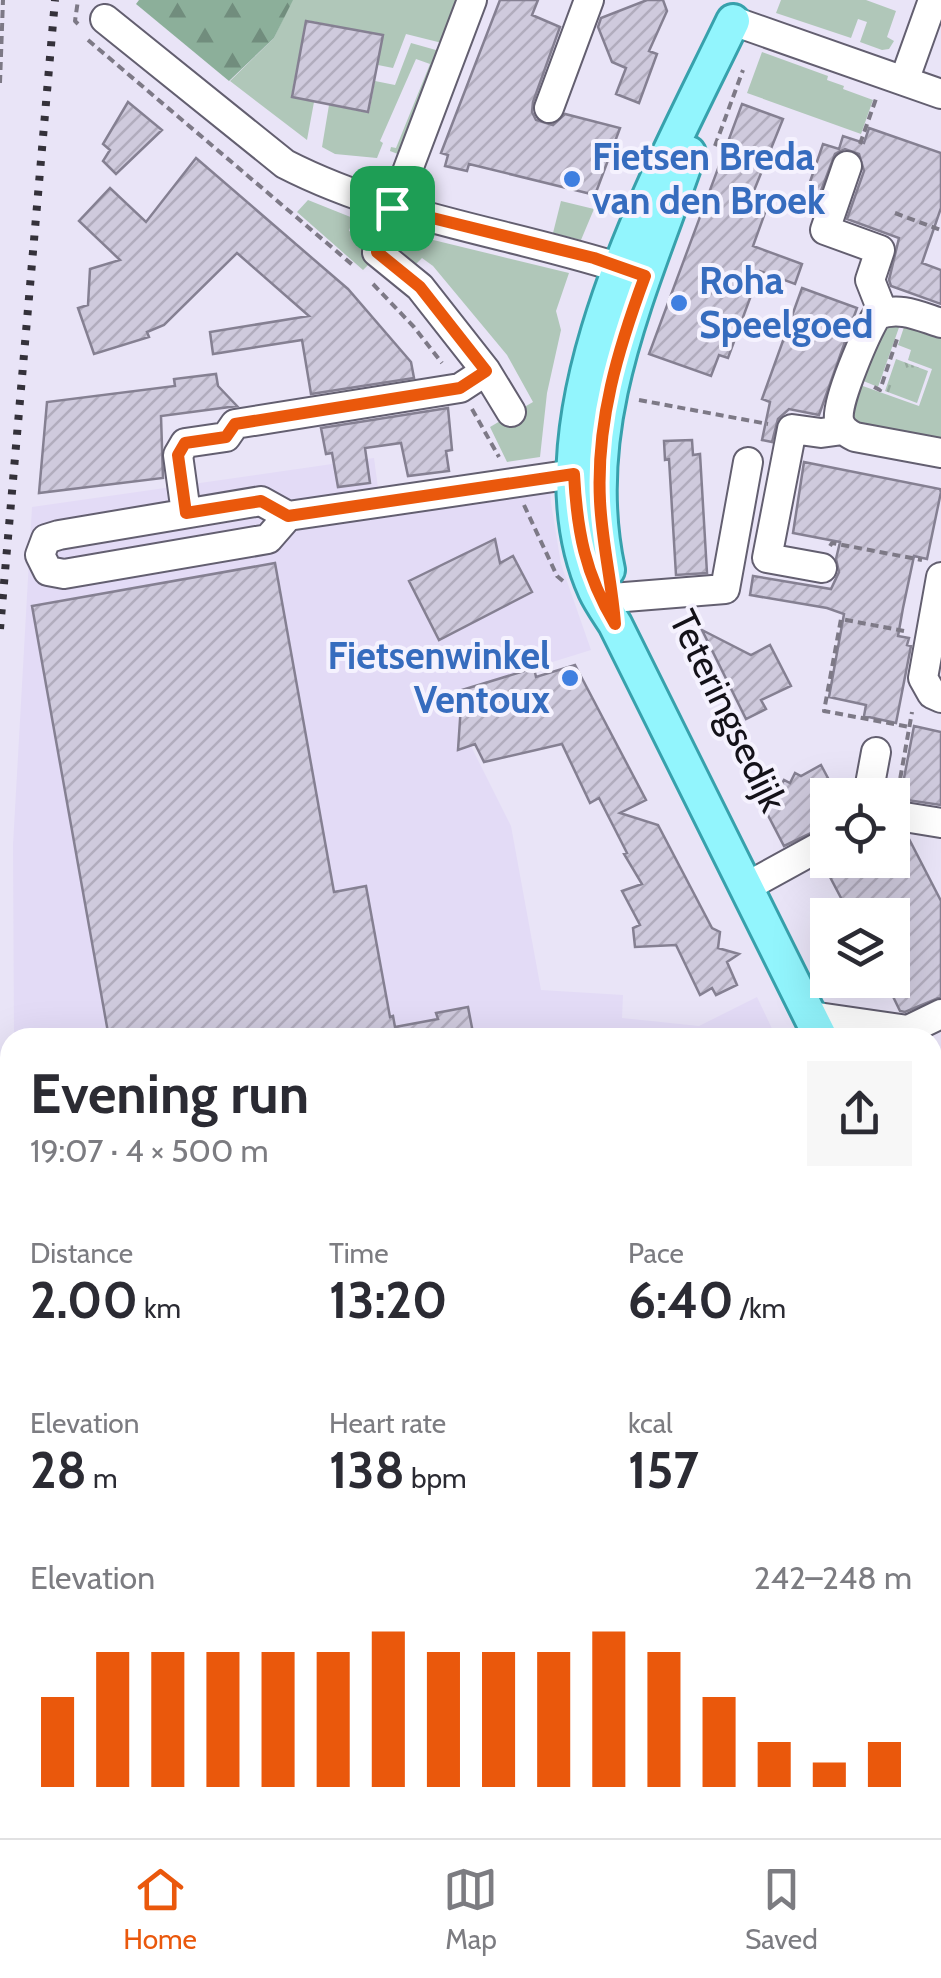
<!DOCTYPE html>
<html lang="en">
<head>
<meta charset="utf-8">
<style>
	body { margin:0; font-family:Cabin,sans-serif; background:#f7f7f7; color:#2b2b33; height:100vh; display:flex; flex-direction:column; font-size:38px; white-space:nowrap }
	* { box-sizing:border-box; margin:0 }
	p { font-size:32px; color:#7c7c81 }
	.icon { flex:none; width:55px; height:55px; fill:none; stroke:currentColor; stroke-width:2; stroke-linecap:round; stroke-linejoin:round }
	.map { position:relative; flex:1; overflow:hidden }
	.sheet { position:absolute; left:0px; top:1028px; width:942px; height:812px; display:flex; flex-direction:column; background:#fff; border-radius:30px 30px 0 0; box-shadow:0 10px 40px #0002 }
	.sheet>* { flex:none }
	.controls { position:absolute; left:810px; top:778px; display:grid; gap:20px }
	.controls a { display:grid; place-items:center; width:100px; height:100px; border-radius:0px; background:#fff; box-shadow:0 10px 40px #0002; font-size:50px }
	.pin { position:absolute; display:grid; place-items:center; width:85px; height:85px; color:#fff; margin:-42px; border-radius:20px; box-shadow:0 5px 15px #0006 }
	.round { display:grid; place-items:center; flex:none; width:105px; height:105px; border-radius:0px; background:#f7f7f7 }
	.headline { display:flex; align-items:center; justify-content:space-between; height:170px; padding:0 30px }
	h1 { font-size:55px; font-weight:700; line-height:75px }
	.metrics { display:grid; grid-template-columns:repeat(3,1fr); gap:15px; height:170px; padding:10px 30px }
	.metrics div { display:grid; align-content:center }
	.metrics b { font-size:50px; font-weight:700 }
	.metrics small { font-size:28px; font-weight:400 }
	.metrics p { font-size:28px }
	.chart { height:280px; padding:20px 30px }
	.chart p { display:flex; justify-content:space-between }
	.chart svg { width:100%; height:180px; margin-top:10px; stroke:#ea580c; stroke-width:6 }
	.tab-bar { display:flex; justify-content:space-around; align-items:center; height:140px; border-top:2px solid #e1e1e2; background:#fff; font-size:28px; color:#7c7c81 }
	.tab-bar a { display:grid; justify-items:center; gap:5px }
	.tab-bar .active { color:#ea580c }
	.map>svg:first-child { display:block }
</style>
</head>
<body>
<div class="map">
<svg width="941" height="1838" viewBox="0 0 941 1838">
	<defs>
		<pattern id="forest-firs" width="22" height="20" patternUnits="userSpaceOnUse" patternTransform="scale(2.5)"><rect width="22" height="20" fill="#8caf9a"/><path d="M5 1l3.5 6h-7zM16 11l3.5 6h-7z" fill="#718d7d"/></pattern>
		<pattern id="park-tufts" width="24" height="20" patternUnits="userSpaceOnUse" patternTransform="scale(2.5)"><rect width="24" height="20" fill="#b0c7b9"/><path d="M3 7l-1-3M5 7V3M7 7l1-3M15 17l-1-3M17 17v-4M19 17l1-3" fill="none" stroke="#96aa9e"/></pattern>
		<pattern id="building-hatch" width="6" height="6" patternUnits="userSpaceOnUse" patternTransform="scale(2.5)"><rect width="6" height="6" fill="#cfcadd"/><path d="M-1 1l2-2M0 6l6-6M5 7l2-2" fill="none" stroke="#b1acbd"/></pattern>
	</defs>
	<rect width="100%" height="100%" fill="#e9e4f7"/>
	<!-- built -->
	<path fill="#e3dbf6" d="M374,458L378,488L549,462L551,503L561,564L591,650L462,690L459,749L471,746L511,826L541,990L623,995L622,1018L699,1026L757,997L776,1037L14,1038L13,845L32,507Z
		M10,1085V1744L0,1746V1086Z"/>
	<!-- grass -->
	<path fill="#b0c7b9" d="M292,0H464L446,44L406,34L393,68L378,65L383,35L306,20L291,97L314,102L307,140L230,81L274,38Z
		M781,0H866L896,11L887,37L894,41L889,49L882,50L860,42L867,22L858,19L851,38L776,13Z
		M411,43L443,52L403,156L390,151L391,147L396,148L430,64L416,59L380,141L383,143L377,158L335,154L322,147L329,105L369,113L375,81L395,85Z
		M762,52L828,76L827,80L844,86L843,89L873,100L861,134L747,93Z
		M308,200L353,218L349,231L367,237L373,260L363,270L297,212Z
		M561,201L594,209L581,240L553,233Z
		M388,229L569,273L556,311L561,330L547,393L540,457L507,462L490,427L533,402L507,355L433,266L422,258L412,268L389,251Z
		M902,319L878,387L861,380L881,327Z
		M906,321L941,332V441L862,426L853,419L852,407L860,385L919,406L932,369L908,360L911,350L898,345Z
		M941,1485V1572L933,1570L932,1489Z"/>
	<!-- forest -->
	<path fill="url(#forest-firs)" d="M139,0H293L274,38L229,81L136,4Z"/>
	<!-- park -->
	<path fill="url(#park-tufts)" d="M896,359L928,371L917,403L885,391Z"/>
	<!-- building -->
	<path fill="url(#building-hatch)" stroke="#858092" stroke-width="2.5" d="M500,0H538L532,15L560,27L533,102L532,112L536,120L553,125L565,114L620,128L595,195L469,164L467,171L445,166L448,155L441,153Z
		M647,0H663L667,11L649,51L657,54L639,103L616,94L626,68L612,62L598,27L601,18Z
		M306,21L383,35L368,112L292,97Z
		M128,102L162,130L116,174L103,161L110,150L103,144Z
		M742,104L783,119L753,193L770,199L753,246L802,264L795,284L760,271L728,358L719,355L711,376L649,354Z
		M869,128L941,153V208L922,263L941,270V304L891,286L889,280L899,238L847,219L864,171L859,154L845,149L835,154L813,212L801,208L823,144L839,149L843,136L864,143Z
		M196,158L348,289L411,362L414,378L311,394L302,340L213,354L210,332L309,316L237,253L164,325L147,332L149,337L94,354L78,308L88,305L90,269L120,260L79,221L110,188L146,222Z
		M802,288L857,308L819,415L789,409L778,419L772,442L762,440L770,402L762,399Z
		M216,374L218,386L237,406L161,416L163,478L39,493L47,402L175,386L174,379Z
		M448,408L452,450L446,451L449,471L408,476L401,443L365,448L370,483L338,487L332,453L326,454L321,428Z
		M692,440L693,455L700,454L707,573L676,575L669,459L665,460L664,441Z
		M804,462L940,489L941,492L927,559L914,556L903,608L898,636L909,638L907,645L911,646L896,723L864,716L866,705L829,697L844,614L827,608L750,595L753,576L831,589L839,572L836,559L840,542L793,533Z
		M495,539L500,563L513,556L532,592L439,640L409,581Z
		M275,563L334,892L366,886L390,1017L393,1016L395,1027L438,1019L436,1013L468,1007L474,1038H109L32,606Z
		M702,630L751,655L770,645L791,686L761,700L766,709L746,719Z
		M575,665L646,800L620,813L658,825L712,928L720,932L718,948L739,954L727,962L737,985L716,995L712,988L700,995L676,945L635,947L633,928L640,925L622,891L642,884L624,854L627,853L599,798L590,803L562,744L484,762L475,744L458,750L462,690L534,668L536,677Z
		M914,726L941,732V805L900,799Z
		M821,765L837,795H828V825L784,846L759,798L780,787L784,780L790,783L795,773L801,776Z
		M907,835L941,901V997L905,1012L900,1011L885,980H892V915H850L830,877L846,868L842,860H892V843Z"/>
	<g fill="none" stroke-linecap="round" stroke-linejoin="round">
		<!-- minor-tunnel -->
		<path stroke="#c9c4d6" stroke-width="28" stroke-dasharray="28 14" stroke-linecap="butt" d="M932,1087L941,1107"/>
		<!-- minor casing -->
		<g stroke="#635f70" stroke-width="32">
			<path id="minor" d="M472,0L393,209L381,225L377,252L420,287L486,371L511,412
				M105,19L285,164C396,221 522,234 639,274
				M733,21L941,94
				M904,81L933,0
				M549,108L589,0
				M847,166L825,230L880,250L870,280L883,313
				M941,323C919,316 900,306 877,315C866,333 836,401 839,420C841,429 847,433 855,437L941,453
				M186,513L178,455L185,443L226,437L235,424L460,388L486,371
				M288,516L268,539L64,574L48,571L40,555L46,539L59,535L261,501L288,516L574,474
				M822,568L767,558L792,429L821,433L843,430
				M941,577L923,678L932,694L941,698
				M600,599L725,589L748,462
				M868,795L876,752
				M892,815L941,823
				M748,886L828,842
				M811,1016L908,1030L941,1014
				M932,1178L941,1175
				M932,1722L941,1723
				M0,1789L10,1787"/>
		</g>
		<!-- major casing -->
		<g stroke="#37a1ac" stroke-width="38">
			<path id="major" d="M733,21C660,173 519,422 595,591C600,602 608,613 615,624L821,1038
				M608,570C576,423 642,289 689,153
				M932,1389L941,1410"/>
		</g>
		<!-- path -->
		<path stroke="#7d7986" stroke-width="4" stroke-dasharray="8 5" stroke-linecap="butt" d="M78,24L75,21L78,0
			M88,40L355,267
			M0,83L3,0
			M860,144L877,96
			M715,146L743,70
			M895,213L941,230
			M373,284L414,327L442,363
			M874,387L880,390L897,339
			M639,400L768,424
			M472,409L499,457
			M524,505L557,576L563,581
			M830,546L832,543L922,560
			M904,631L841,619L824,711L910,727
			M898,791L912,712
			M932,1268L941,1298
			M935,1436L941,1446"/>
		<!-- minor -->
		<use href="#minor" stroke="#fff" stroke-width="28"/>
		<!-- major -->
		<use href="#major" stroke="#92f5fd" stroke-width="32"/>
		<!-- rail -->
		<path stroke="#34313a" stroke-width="8" stroke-dasharray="5 10" stroke-linecap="butt" d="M0,629L55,0"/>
	</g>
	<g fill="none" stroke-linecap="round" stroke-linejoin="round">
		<!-- route casing -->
		<g stroke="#fff" stroke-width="20">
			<path id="route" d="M392,208L594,258L645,276C618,349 596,422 600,501C602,543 612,583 615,624C585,574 577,531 574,474L288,516L261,501L186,513L178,455L185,443L226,437L235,424L460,388L486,371L420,287L377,252L381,225Z"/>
		</g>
		<!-- route -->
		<use href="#route" stroke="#ea580c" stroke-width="12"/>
	</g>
	<!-- markers -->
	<g fill="#3f7fe0" stroke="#f5f2fe" stroke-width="4">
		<circle cx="572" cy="179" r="10"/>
		<circle cx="679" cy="303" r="10"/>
		<circle cx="570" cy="678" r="10"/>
	</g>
	<g text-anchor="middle" stroke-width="8" stroke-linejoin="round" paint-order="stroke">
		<!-- shop labels -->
		<g font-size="38" font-weight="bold" fill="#366cbe" stroke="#f5f2fe" text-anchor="start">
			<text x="592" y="170">Fietsen Breda<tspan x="592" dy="44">van den Broek</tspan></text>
			<text x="699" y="294">Roha<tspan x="699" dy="44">Speelgoed</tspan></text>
			<text x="550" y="669" text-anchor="end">Fietsenwinkel<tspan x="550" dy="44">Ventoux</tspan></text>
		</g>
		<!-- street labels -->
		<g font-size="38" fill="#141219" stroke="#f5f2fe">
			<text transform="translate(728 711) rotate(64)" y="13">Teteringsedijk</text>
		</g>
	</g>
</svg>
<div class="controls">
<a><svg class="icon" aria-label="locate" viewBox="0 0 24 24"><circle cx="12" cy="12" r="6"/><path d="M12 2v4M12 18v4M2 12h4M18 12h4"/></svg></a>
<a><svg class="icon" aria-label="layers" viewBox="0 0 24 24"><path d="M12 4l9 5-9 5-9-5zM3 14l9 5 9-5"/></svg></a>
</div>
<div class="pin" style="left:392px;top:208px;background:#1e9e55"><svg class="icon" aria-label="arrive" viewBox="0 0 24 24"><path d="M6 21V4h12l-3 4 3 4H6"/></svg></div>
<section class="sheet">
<div class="headline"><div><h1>Evening run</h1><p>19:07 · 4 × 500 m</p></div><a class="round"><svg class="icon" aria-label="share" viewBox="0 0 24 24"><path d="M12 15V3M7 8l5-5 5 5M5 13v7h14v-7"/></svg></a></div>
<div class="metrics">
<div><p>Distance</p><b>2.00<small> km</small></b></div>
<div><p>Time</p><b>13:20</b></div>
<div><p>Pace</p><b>6:40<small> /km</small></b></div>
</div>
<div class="metrics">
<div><p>Elevation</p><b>28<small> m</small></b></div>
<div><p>Heart rate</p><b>138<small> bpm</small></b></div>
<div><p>kcal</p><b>157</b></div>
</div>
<div class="chart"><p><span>Elevation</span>242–248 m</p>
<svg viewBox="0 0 160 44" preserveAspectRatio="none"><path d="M5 44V22M15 44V11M25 44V11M35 44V11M45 44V11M55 44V11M65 44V6M75 44V11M85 44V11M95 44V11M105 44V6M115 44V11M125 44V22M135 44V33M145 44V38M155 44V33"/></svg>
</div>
</section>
</div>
<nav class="tab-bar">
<a class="active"><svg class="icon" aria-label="home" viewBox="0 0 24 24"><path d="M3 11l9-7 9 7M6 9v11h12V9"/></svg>Home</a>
<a><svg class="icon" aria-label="map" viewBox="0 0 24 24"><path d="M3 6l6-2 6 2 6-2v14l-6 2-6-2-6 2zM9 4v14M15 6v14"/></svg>Map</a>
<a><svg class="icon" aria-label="saved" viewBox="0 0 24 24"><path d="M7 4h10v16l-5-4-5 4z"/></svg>Saved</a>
</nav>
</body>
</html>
